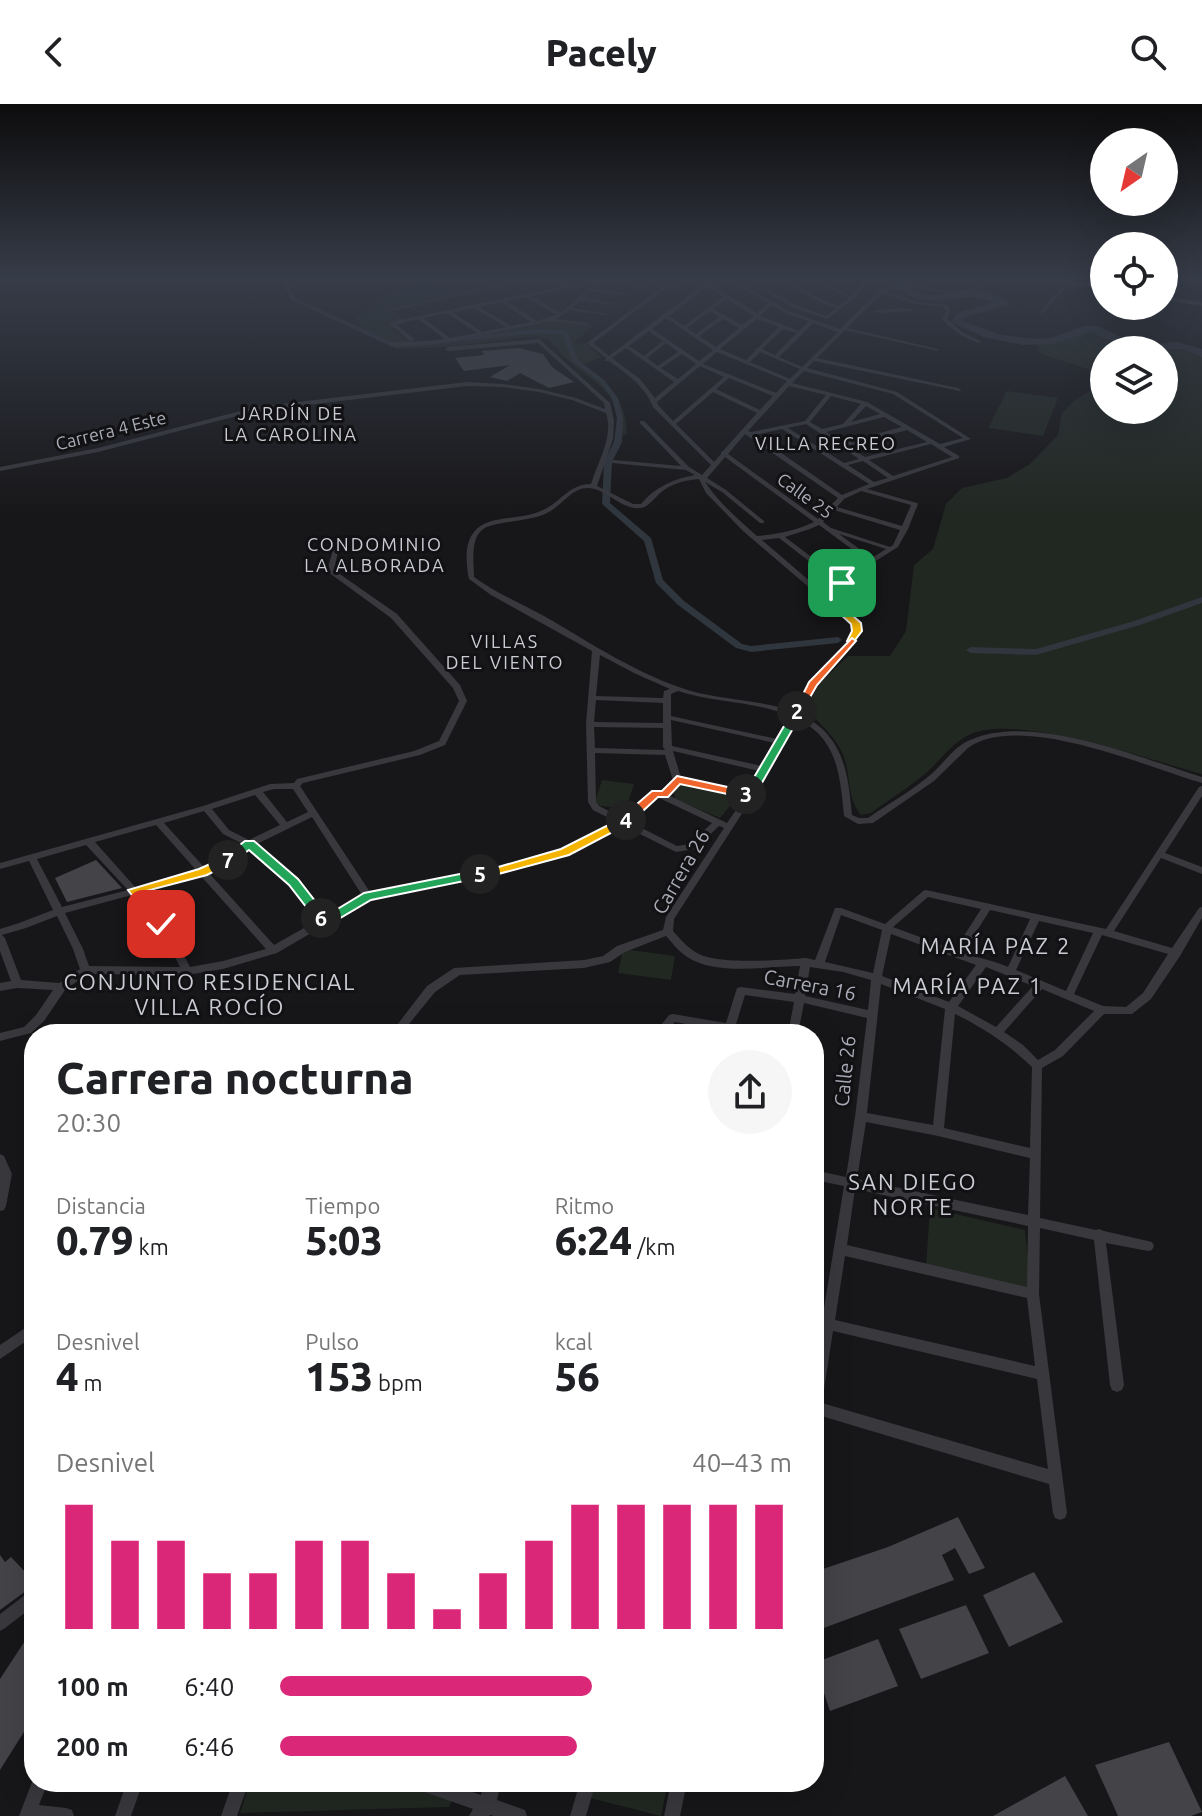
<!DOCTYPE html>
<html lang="es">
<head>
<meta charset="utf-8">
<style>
	body { margin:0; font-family:Ubuntu,sans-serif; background:#f6f6f6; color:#202124; height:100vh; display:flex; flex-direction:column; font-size:30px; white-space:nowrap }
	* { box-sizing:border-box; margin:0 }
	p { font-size:26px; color:#757577 }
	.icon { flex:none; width:44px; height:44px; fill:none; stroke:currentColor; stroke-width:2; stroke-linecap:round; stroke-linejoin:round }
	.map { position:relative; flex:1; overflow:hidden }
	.drawer { position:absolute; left:24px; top:920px; width:800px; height:768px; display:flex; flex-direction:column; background:#fff; border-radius:32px; box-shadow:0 8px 32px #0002 }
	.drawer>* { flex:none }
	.needle { width:52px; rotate:214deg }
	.controls { position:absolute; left:1090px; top:24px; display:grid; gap:16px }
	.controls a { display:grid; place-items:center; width:88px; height:88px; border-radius:50%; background:#fff; box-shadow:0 8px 32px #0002; font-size:40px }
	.pin { position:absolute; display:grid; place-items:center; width:68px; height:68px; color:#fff; margin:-34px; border-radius:16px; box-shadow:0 4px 12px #0006 }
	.km { position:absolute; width:40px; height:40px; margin:-20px; border-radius:50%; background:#222; color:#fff; font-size:22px; line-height:40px; text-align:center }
	.round { display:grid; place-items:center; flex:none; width:84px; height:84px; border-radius:42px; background:#f6f6f6 }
	.summary { display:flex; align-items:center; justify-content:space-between; height:136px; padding:0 32px }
	h1 { font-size:44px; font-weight:800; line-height:60px }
	.figures { display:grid; grid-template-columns:repeat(3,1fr); gap:12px; height:136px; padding:8px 32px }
	.figures div { display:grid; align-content:center }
	.figures b { font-size:40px; font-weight:800 }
	.figures small { font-size:22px; font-weight:400 }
	.figures p { font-size:22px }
	.chart { height:224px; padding:16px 32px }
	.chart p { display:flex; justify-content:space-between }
	.chart svg { width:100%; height:144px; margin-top:8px; stroke:#db2777; stroke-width:6 }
	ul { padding:0 32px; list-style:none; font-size:26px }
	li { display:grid; grid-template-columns:128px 96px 1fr; align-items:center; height:60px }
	li i { height:20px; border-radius:10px; background:#db2777 }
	header { display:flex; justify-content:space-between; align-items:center; height:104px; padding:0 32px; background:#fff; font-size:36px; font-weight:800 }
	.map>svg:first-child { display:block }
</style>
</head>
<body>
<header><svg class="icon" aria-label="back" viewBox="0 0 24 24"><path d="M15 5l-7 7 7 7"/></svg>Pacely<svg class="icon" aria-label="search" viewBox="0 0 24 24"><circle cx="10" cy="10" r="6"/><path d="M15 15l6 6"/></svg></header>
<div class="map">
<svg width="1202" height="1712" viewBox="0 0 1202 1712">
	<rect width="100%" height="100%" fill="#171618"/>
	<!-- green -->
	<path fill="#212822" d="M433,180V186L475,188L392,207L408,217L392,224L414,240L482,232L558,215L592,220L599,216L573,240L586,239L601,253L582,261C609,279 626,296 627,330L620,332C620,279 588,280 558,246L559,243H555L548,235L533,232L449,243L397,245L385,236L364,228L357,215C374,192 405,183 433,180Z
		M1097,225C1109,231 1126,243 1139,245C1162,247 1181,234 1202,250V670C1152,657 1011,606 967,632C951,640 940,657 926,669C909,683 889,696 871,709L861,711C847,693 851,677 845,656C840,638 820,618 806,607L817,582L848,552H890L906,527L914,461L933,445L946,400L962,384L1007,374L1030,360L1058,331L1062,309L1074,297L1104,278V306H1164V246H1104V270L1041,250L1036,240C1058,237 1075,227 1097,225Z
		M1007,287L1058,294L1043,332L988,324Z
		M602,676L634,680L626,705L594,701Z
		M681,678L739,691L720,714L675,695L674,689Z
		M623,845L675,852L671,876L618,869Z
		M930,1104L1025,1126L1031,1187L926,1163Z
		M250,1678H404L453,1695L449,1703L240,1709Z
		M591,1678H668L661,1712L586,1693Z"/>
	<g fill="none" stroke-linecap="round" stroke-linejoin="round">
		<!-- canal -->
		<path fill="#2f363d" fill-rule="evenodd" d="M281,175H287L295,194L396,240L538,225L567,227L578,256L604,276L618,294L623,314L622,338L612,358L610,399L651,434L663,476L684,497L742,540L751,542L838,533L842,536L838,539L751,548L736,544L678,501L656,479L644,437L602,400L604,358L614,338L617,314L612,294L600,278L572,257L563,230L538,229L395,244L291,196Z
			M1202,493V499L1140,521L1036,551L971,549L966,546L971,543L1036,545L1134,517Z"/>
		<!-- river -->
		<path fill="#2f363d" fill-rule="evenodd" d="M893,175H903C924,203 941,186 969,186C983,186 996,191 1008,197V201L965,213L962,217L1001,231L1035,235L1051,234L1084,222H1098L1137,241L1177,238L1202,245V253L1183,245L1131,246L1091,228L1053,240L1023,241L984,233L951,218L957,209L994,198C954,181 924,218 893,175Z"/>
	</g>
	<!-- building -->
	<path fill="#434348" d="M519,244L543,250L552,263L574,278L549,284L520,269L507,277L490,273L510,261L464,267L455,254L484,251L482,247Z
		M96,756L122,784L67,798L55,774Z
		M958,1413L985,1464L969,1470L955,1444L942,1451L954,1476L821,1525L814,1506V1468L888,1443Z
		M0,1451L5,1458L11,1453L31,1474L26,1480L30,1484L0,1506Z
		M1034,1468L1063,1518L1009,1543L983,1491Z
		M966,1501L989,1549L921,1575L899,1525Z
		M34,1523V1612L0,1666V1575Z
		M878,1535L898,1582L830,1607L814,1559Z
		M1169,1638L1202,1708L1191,1712H1118L1095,1661Z
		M1065,1672L1088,1712H993Z"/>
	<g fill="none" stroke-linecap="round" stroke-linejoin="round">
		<!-- street -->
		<path fill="#38383d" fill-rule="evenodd" d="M524,175H530L388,208L386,207Z
			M550,175H555L569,181L593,177L591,175H601L647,182L645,183L602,178L594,185L629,190L627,191L591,187L584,193L616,200L614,201L581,196L572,204L607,210L605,211L569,206L556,215L588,219L586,221L552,217L433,241L391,242L388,240L391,238L433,237L445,235L418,215L396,220L415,236L410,237L390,220V218L564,182ZM595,179L561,209L531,192ZM526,193L557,211L537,217L506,197ZM501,198L531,218L511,222L479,203ZM474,204L506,223L482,228L452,208ZM447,209L477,229L450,234L423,214Z
			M712,175H716L710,180L757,209L769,199L727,175H732L791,208L840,225L879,186L894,181H908L951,187L965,186L977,183L988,175H993C956,205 925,175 886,187L917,198L948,201L950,207L947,215L962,228L980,237V239C965,236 954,226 942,216L946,207L944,203L916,200L882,189L847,224L938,245V247L845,226L817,254L958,284L961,286L960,287L814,257L807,264L897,288L971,335L944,343L959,352V354L867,385L917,399L918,400L908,425L898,443L874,458L854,476L822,487L859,517L861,527L855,539L815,581L799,610C843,630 848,667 852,711L859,714H868C888,700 910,688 929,672C943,661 953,643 970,636C1032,608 1140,654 1202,673V679C1146,663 1020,607 968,644L934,677L873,719L858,720L844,712C840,672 838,634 797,615L754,691L674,815L673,827C680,835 688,844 697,849C717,861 782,856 806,854L815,856L835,804H841L885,820L923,787L926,786L1106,825L1199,683L1202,682V692L1165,749L1202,763V770L1161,754L1114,827L1172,844L1199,804L1202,803V814L1180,852L1151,895L1132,910H1104L1063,952L1042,964L1040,1114L1096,1126L1099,1125L1104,1127L1148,1137L1152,1138L1154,1142L1152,1146L1148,1147L1106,1139L1124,1281L1122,1286L1117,1288L1112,1286L1110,1281L1094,1136L1040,1124L1039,1190L1067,1409L1065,1414L1060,1416L1055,1414L1053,1409L1049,1380L818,1311L814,1313V1265L844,1082L814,1076V1066L846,1073L855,1013L867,914L804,899L798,930H788L794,898L745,891L733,930H723L724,927L675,918L665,930H654L669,911L673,910L726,919L736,887L737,884L741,883L795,890L800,862C768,862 718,872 689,854C680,849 673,840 666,832L625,848L610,858L584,864L460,871L435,888L401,930H390L427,882L454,864L584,856L603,852L617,842L663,826L666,813L724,724L719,722L695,745L676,748L624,722L568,750L539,760L371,795L329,818L328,821L323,822L277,849L223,865L187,871L87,870L65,886L44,917L31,929L0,937V929L24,923L36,911L53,886L17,884L0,887V879L11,877L0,847V825L19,819L53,806L29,757L0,765V759L203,702L270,680L294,679L297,675L414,647L439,637L459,597L453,584L391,514L328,468L327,467L334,442L339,443L334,466L397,510L460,581L467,597L445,641L420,651L303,679L300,682L370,788L535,755L562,746L617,718L593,706L588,698L586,620L592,547L491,491L469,475C467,466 466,455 467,445C474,405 515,420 543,406C561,398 569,380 591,380C598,357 614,333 606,309L572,296L539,288L503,283L467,282L256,307L98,348L0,367V363L98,344L256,303L467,278L503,280L539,285L576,294L605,305L604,299L538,239L448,247L445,245L448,243L539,235L610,299L614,316L613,335L597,382L633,400H641C655,383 673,375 695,371L686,366L612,359V357L614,356L681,362L640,319V317H644L689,363L702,371L711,361L653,303C645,282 627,270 609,257H605L606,254L587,239L666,180L706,179ZM702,181L609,252L593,239L669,182ZM707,183L723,193L684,222L669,212ZM727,195L754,212L742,221L713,205ZM772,201L787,210L809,217L799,227L760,212ZM710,207L719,213L696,230L687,224ZM666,214L713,246L699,257L652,225ZM723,215L739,224L716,243L699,232ZM757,215L779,223L758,244H755L756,246L746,256L720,245ZM813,219L838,228L802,263L779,253ZM783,225L797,229L775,251L762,245ZM649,227L663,237L644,252L629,242ZM666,239L678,248L658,262L647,254ZM626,244L674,278L655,294L640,275L612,254ZM717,248L787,277L776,289L703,260ZM760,248L800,265L790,275L750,258ZM682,250L696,260L678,275L661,264ZM700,262L724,273L673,317L658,301L657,298ZM804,267L893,290L963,334L940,340L867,298L792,279ZM729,274L773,292L760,306L716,285ZM789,282L826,291L805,317L751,328L748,327ZM713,288L757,309L723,347L721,348V350L714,358L676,320ZM831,292L861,300L843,320L822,325L810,318ZM866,302L880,310L851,318ZM884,313L902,323L843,339L826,328ZM806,320L859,355L844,359L788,324ZM782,325L869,380L842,391L755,331ZM907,326L927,338L865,353L847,342ZM745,330L838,394L831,401L828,402V405L818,415L728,350ZM931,340L952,353L893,372L869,356ZM725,353L814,418C796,427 777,430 757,432C739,416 719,399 705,378L722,388L760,419H764V417L726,386L707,374ZM863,357L888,374L874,378L848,361ZM699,375L706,389L743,427L852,520C855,541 820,563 808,579C802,588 798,598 793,607C760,596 724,596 691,587C638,571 591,539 544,512C520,499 496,489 474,473C474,459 470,436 482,426C492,417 531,418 547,409C562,402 572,383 589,384C607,385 621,406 640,404C649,404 656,391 664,386C674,379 686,376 699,375ZM861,387L911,401L902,422L837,403L844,395ZM834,406L900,426L893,441L890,443L831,424L823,418ZM819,421L868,457L850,474L842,476L785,433L810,425ZM839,430L886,445L872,454ZM779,434L836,478L818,484L762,436ZM600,551L636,570L670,585L664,587L663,594L596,592ZM678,587C714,599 755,597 790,612L777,635L671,612V590ZM596,596L663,599V619L594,618ZM671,616L775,639L762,662L672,642ZM594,623L663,624V643L665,646L595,644ZM673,647L759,667L747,688L681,674ZM595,649L665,651L673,676L662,688L653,687L623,714L599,702L596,698ZM679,679L745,693L727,719L668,691ZM274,685H293L308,708L287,718L263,688ZM255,691L280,721L249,736L229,726L212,705ZM657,693L712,719L689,740L677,742L630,718ZM204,707L223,730L243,740L230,750L204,763L164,719ZM312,713L362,791L325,812L297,776L255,741ZM156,721L196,766L136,784L95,738ZM86,741L128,786L62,803L37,755ZM249,745L291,780L318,816L274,841L208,768L237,755ZM200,771L266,845L223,857L190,863L172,829L141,789ZM132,791L165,834L180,863L89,862L83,845L65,809ZM928,793L981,805L955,846L893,823ZM990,806L1030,815L1008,863C992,856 978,854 963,849ZM841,811L882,826L873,869L825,858ZM57,812L73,845L80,865L59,879L21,876L5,834L2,831L26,824ZM1039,817L1093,829L1066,887L1016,866ZM891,830L976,861L949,898L882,872ZM1102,831L1168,850L1143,889L1126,903L1103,902L1074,890ZM810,863L843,868L871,876L868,906L805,892ZM986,863L1033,882L996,923L958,902ZM881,880L945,905L933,1021L867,1009ZM1042,885L1094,907L1055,946L1038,956L1023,941L1004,928ZM955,910C984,924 1009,941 1032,963L1030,1044L944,1024ZM866,1018L938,1032L1030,1054L1028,1111L857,1075ZM855,1085L1028,1122L1027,1183L847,1141ZM845,1152L1027,1194L1035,1262L835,1216ZM833,1227L1037,1275L1048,1365L822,1299Z
			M750,175H755L760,178L756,179Z
			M779,175H784L825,197L839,202L849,194L812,175H817L851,192L864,178L857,175L869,177L854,195L827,215L794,204L766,188V186H770L798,202L826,212L836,204L821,199Z
			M1023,175H1033L1076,181L1074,182H1067L1042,210L1040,208L1063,181Z
			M1164,177L1202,179V181L1164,179Z
			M903,204L914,206L912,207L880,209L873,207Z
			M0,1050L4,1052L12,1070L6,1102L4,1106L0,1107Z
			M34,1218V1232L0,1255V1241Z
			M34,1485V1502L5,1524L0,1527V1510L29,1488Z
			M34,1673V1678H48L39,1701L66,1704L72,1706L74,1712H19Z
			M127,1678H143L131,1712H115Z
			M233,1678H249L237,1712H221Z
			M411,1678H443L481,1691L485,1678H501L497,1696L525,1706L527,1712H494L490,1711L489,1712H469L473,1705L413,1684Z
			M580,1678H596L586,1712H570Z
			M671,1678H687L680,1712H664Z"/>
		<!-- secondary -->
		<path fill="#46474d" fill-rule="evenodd" d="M1057,175L1085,179L1103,175V179C1088,186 1071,184 1057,175Z
			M1164,192L1202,198V202L1164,196Z"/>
	</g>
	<!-- sky -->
	<linearGradient id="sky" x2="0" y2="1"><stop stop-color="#0d0c0d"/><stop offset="0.42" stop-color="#363c48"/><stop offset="1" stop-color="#363c48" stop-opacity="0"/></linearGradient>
	<rect width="1202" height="414" fill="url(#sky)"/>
	<!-- split-1 -->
	<path fill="#f5b400" stroke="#fff" stroke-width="2" d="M842,477L846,481L825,487L861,519L862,527L852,540L847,537L852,527L851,520L814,486Z"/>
	<!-- split-2 -->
	<path fill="#f0652b" stroke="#fff" stroke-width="2" d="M852,534L856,537L817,581L801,609H794L809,578Z"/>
	<!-- split-3 -->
	<path fill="#22a559" stroke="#fff" stroke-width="2" d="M794,605L803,607L755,691L750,695L742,693L740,690L746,687Z"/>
	<!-- split-4 -->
	<path fill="#f0652b" stroke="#fff" stroke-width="2" d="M677,672L746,687L752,690L746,694L680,680L668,693H658L630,719H622V713L652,687H662Z"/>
	<!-- split-5 -->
	<path fill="#f5b400" stroke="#fff" stroke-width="2" d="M626,712L630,713V719L569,751L480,775L474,770L561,745Z"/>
	<!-- split-6 -->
	<path fill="#22a559" stroke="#fff" stroke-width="2" d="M480,766L484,767V773L371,796L325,823L315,814L321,810L326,812L364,789Z"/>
	<!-- split-7 -->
	<path fill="#22a559" stroke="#fff" stroke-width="2" d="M245,737H254L298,775L326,811V817H317L289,781L249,746L232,758H224V753Z"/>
	<!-- split-8 -->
	<path fill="#f5b400" stroke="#fff" stroke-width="2" d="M228,752L234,756L232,758L207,771L142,788L165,817V824H157L128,786L199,765Z"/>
	<g text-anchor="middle" stroke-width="6" stroke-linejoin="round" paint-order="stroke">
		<!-- far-neighbourhood labels -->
		<g font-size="18" letter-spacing="2" fill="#caccd4" stroke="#121113">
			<text x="291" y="316">JARDÍN DE<tspan x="291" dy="21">LA CAROLINA</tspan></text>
			<text x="826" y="346">VILLA RECREO</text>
			<text x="375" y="447">CONDOMINIO<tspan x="375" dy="21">LA ALBORADA</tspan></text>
			<text x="505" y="544">VILLAS<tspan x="505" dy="21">DEL VIENTO</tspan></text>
		</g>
		<!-- far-street labels -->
		<g font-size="18" fill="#a9acb7" stroke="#121113">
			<text transform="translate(111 327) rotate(-14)" y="6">Carrera 4 Este</text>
			<text transform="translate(805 392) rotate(36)" y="6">Calle 25</text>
		</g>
		<!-- street labels -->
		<g font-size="20" fill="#a9acb7" stroke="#121113">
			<text transform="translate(681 768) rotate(-60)" y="7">Carrera 26</text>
			<text transform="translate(810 881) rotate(11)" y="7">Carrera 16</text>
			<text transform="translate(845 967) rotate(-84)" y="7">Calle 26</text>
		</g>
		<!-- neighbourhood labels -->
		<g font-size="22" letter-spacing="2" fill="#caccd4" stroke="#121113">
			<text x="996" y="850">MARÍA PAZ 2</text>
			<text x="210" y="886">CONJUNTO RESIDENCIAL<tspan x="210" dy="25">VILLA ROCÍO</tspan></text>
			<text x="968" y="890">MARÍA PAZ 1</text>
			<text x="913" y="1086">SAN DIEGO<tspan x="913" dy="25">NORTE</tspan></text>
		</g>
	</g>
</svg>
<div class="controls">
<a><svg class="needle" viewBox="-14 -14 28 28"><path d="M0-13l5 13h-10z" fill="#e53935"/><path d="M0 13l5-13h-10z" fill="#757577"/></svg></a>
<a><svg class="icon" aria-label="locate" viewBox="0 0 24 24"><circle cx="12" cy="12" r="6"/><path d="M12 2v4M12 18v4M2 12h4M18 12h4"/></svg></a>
<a><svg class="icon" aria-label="layers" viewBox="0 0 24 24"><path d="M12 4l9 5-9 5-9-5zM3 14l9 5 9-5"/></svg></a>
</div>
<div class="pin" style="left:842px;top:479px;background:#1e9e55"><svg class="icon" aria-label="arrive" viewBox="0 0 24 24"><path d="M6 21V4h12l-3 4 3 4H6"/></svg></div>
<div class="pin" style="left:161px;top:820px;background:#d93025"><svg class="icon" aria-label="check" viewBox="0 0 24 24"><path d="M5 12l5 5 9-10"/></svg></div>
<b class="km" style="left:797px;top:607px">2</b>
<b class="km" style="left:746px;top:690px">3</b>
<b class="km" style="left:626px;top:716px">4</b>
<b class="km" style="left:480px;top:770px">5</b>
<b class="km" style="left:321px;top:814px">6</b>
<b class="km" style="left:228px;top:756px">7</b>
<section class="drawer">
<div class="summary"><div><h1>Carrera nocturna</h1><p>20:30</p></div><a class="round"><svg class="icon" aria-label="share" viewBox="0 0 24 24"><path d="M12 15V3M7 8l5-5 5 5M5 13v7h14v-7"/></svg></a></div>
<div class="figures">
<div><p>Distancia</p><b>0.79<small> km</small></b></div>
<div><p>Tiempo</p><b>5:03</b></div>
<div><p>Ritmo</p><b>6:24<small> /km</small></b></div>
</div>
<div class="figures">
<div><p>Desnivel</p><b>4<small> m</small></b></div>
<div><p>Pulso</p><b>153<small> bpm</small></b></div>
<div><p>kcal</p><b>56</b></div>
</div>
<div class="chart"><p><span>Desnivel</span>40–43 m</p>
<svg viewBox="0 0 160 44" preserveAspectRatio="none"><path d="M5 44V6M15 44V17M25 44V17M35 44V27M45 44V27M55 44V17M65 44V17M75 44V27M85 44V38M95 44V27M105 44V17M115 44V6M125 44V6M135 44V6M145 44V6M155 44V6"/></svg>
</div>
<ul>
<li><b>100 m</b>6:40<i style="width:61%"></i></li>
<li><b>200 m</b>6:46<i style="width:58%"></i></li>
</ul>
</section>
</div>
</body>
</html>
